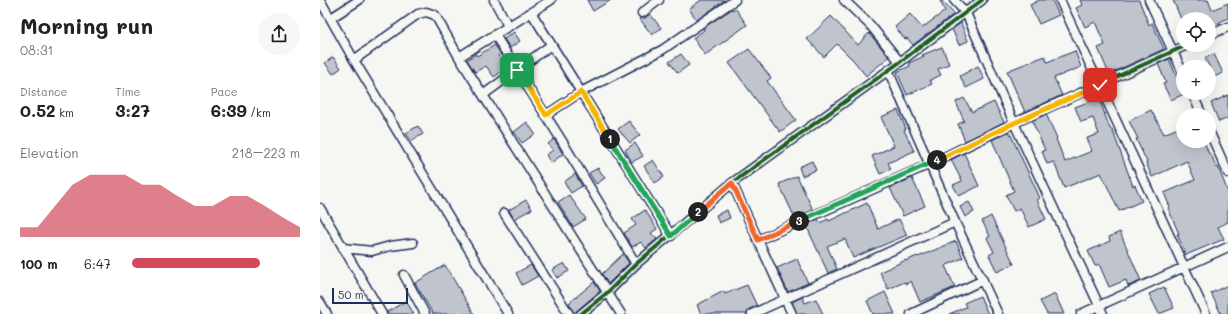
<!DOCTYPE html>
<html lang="en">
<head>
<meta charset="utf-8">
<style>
	body { margin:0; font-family:Mali,sans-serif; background:#f6f6f6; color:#222; height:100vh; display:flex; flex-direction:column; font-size:15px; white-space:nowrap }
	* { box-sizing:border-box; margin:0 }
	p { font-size:13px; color:#767676 }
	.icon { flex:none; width:22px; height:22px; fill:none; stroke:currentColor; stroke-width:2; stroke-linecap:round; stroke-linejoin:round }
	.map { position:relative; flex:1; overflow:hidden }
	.details { display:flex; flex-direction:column; background:#fff; width:320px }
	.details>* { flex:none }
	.fabs { position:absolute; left:856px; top:12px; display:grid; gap:8px }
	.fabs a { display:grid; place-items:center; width:40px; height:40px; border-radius:50%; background:#fff; box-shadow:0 4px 16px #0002; font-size:20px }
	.scale { position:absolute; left:12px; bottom:10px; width:76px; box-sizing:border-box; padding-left:4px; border:2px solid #1b2f5e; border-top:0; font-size:11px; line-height:14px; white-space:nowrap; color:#1b2f5e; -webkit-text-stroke:3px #f6f6f2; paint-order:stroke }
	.pin { position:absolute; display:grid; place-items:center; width:34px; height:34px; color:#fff; margin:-17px; border-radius:8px; box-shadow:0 2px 6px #0006 }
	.km { position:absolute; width:20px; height:20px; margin:-10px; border-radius:50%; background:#222; color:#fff; font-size:11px; line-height:20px; text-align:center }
	.round { display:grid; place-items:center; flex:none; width:42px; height:42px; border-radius:21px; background:#f6f6f6 }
	.headline { display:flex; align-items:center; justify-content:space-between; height:68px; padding:0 20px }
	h1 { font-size:22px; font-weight:700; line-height:30px }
	.figures { display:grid; grid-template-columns:repeat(3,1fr); gap:6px; height:68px; padding:4px 20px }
	.figures div { display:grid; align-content:center }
	.figures b { font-size:17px; font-weight:700 }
	.figures small { font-size:11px; font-weight:400 }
	.figures p { font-size:11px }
	.chart { height:112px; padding:8px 20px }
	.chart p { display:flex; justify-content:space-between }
	.chart svg { width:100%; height:72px; margin-top:4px; fill:#d1495b; opacity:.7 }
	ul { padding:0 20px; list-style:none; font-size:13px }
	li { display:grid; grid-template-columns:64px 48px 1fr; align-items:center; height:30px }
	li i { height:10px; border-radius:5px; background:#d1495b }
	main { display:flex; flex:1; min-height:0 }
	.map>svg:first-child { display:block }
</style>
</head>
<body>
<main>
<section class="details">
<div class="headline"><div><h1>Morning run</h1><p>08:31</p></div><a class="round"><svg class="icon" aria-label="share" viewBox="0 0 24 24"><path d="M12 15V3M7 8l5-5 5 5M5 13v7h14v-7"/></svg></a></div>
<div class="figures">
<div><p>Distance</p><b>0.52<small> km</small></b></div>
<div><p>Time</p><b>3:27</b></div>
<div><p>Pace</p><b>6:39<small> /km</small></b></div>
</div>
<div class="chart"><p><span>Elevation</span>218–223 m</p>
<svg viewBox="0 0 160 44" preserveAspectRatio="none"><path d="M0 44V38L10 38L20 25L30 12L40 6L50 6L60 6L70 12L80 12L90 19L100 25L110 25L120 19L130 19L140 25L150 32L160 38V44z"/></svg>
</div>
<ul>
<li><b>100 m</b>6:47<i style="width:76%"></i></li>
</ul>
</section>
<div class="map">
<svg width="908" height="314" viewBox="0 0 908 314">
	<rect width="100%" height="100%" fill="#f6f6f2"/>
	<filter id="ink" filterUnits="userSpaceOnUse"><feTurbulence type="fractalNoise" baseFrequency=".025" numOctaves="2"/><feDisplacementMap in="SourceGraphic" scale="8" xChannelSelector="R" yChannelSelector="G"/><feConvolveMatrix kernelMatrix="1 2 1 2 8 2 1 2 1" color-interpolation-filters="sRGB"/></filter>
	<g filter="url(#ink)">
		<!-- building -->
		<path fill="#c0c4cd" stroke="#1b2f5e" d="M267,0H291L273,11Z
			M381,0H405L377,20L369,9Z
			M621,0L634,14L593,45L587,38L585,39L575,27L590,14L602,28L625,11L620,1Z
			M719,0H732L739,15L719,24L710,5Z
			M760,0H819L829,25L832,23L844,49L789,74L778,48L785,45L775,22L765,27L756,8L762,5Z
			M853,0H888L892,10L908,3V18L898,23L899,25L889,29V19H861Z
			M415,8L427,25L385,55L373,38L384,30L383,28L412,9L413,10Z
			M330,14L341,28L332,35L319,18H325Z
			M511,16L538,45L549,33L569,57L546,76L534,61L517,44L504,57L487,39Z
			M641,23L648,41L639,45L632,29Z
			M194,32L200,41L190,48L184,39Z
			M175,45L181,54L178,56L187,68L174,77L166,66L155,72L147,60L156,54L157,56Z
			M622,47L629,64L618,69L621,75L610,80L612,84L587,95L577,72L590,66L589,63L604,56L602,55Z
			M429,49L451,78L447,81L476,120L460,132L409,63Z
			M755,51L761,67L734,78L742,95L705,112L687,71L725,56L727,62Z
			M361,54L369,65L358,73L349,62Z
			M894,54L903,73L894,77L885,58Z
			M13,57L21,68L13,74L5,63Z
			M849,59L864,94L851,100L843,84L846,83L838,64Z
			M658,66L664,79L646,88L640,76Z
			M908,95V118L899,122L891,103Z
			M644,98L652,112L674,102L684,122L645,141L638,124L644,121L636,102Z
			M779,98L790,129H792L813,186L815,185L822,201L799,211L781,173L744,188L734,162L727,164L722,151L725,150L712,121L726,114L737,138L736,139L745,162L772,151L767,138L779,134L773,118L761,122L755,107Z
			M578,110L586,129L584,130L594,151L568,163L571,169L560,174L552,156L574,146L561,117Z
			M831,110L844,134L863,126V141H884L889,154H891L896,167H898L908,192V222L898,227L904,239L866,255L857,234H859L848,208L850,207L844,193L875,180L867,161L832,177L826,163L827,162L816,139H818L809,121Z
			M309,121L320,135L310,143L298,129Z
			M207,122L215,134L202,143L194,132Z
			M98,126L103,134L91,141L86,133Z
			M688,132L690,133L720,198L717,200L726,219L709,227L700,208L694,211L686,195L694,191L672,140Z
			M234,139L243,154L231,163L226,155L233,150L228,144Z
			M315,143L323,156L312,162L305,150Z
			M644,153L659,186L639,196L633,185L642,181L631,160Z
			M333,160L344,177L335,183L324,166Z
			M492,161L496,170L482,176L479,167Z
			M278,168L285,178L276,184L269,173Z
			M255,174L262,186L251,193L244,182Z
			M477,176L493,210L475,218L459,184Z
			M592,178L605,206L583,216L570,188Z
			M249,195L266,219L253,227L238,202Z
			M206,200L212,209L194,219L189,210Z
			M649,202L654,212L645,217L640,207Z
			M547,203L558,229L579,219L587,235L533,258L525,239L507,246L517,269L508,273L486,225L498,219L500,223L508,219L509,221Z
			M325,210L337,229L331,233L337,239L326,248L321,242L312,247L304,233L316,225L312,219Z
			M407,210L410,218L399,223L396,215Z
			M671,216L694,264L677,272L669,255L674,252L667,238L670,236L662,221Z
			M800,232L821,281L808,286L806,280L789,287L779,264L775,266L768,251L790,241L789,237Z
			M636,241L643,258L625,266L635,287L600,302L591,281L586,284L585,282L568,289L560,272L586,260V261L597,256L598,257Z
			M303,254L309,263L288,284L282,274Z
			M477,259L488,283L468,292L457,268Z
			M244,263L249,271L237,278L232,270Z
			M125,265L154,314H113L95,283Z
			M211,265L218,276L202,285L196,273Z
			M274,282L280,291L254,313L249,303Z
			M427,285L437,306L429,309L427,314H381L377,305L404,291L405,294Z
			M908,285V314H901L891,293Z
			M844,287L854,308L839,314L829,294Z
			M565,292L575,314H553L547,301Z
			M735,294L744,314H727L720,301Z
			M660,296L668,314H629L646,307L644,303Z
			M482,297L485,303L496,299L503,314H477L472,302Z
			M86,301L94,314H67V312Z"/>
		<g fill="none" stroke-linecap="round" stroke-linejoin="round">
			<!-- street casing -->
			<g stroke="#1b2f5e" stroke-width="11">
				<path id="street" d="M0,0L34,60L188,314
					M174,0L188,26
					M231,0L139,57L301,314
					M524,0L551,26L580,62
					M634,0L646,13L694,123L783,314
					M740,0L886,314
					M829,0L863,73
					M211,12L351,236
					M322,13L339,0
					M11,18L39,0
					M175,35L242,141L316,264
					M889,35L908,27
					M34,60L98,14L106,12L115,15L139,57
					M568,70L635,222L678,314
					M872,93L882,115
					M163,95L231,45
					M226,115L261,92L342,50L415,0
					M889,131L908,173
					M412,183L472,314
					M0,208L62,314
					M184,213L249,314
					M438,240L610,164L694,123L867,45
					M23,248L52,251L70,246L93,243
					M84,275L105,314
					M0,302L7,314
					M261,314L288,292L316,264L412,183L580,62L662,0
					M432,314L635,222
					M591,314L663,280
					M761,314L908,247"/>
			</g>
			<!-- street -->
			<use href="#street" stroke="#f6f6f2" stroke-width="8"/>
			<!-- cycleway casing -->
			<g stroke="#f6f6f2" stroke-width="6">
				<path id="cycleway" d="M438,240L610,164L694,123L867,45
					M261,314L288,292L316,264L412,183L580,62L662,0"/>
			</g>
			<!-- cycleway -->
			<use href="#cycleway" stroke="#1b5e20" stroke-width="4"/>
		</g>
	</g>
	<g fill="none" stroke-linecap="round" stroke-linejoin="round" filter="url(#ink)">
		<!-- split-1 casing -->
		<g stroke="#fff" stroke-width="8">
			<path id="split-1" d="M197,70L226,115L261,92L290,139"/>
		</g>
		<!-- split-2 casing -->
		<g stroke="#fff" stroke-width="8">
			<path id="split-2" d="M290,139L351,236L378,212"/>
		</g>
		<!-- split-3 casing -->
		<g stroke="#fff" stroke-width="8">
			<path id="split-3" d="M378,212L412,183L438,240L479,221"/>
		</g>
		<!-- split-4 casing -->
		<g stroke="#fff" stroke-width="8">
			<path id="split-4" d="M479,221L617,160"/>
		</g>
		<!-- split-5 casing -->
		<g stroke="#fff" stroke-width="8">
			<path id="split-5" d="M617,160L694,123L780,85"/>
		</g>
		<!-- split-1 -->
		<use href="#split-1" stroke="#f5b400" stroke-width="5"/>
		<!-- split-2 -->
		<use href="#split-2" stroke="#22a559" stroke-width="5"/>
		<!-- split-3 -->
		<use href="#split-3" stroke="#f0652b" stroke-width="5"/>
		<!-- split-4 -->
		<use href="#split-4" stroke="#22a559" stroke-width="5"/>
		<!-- split-5 -->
		<use href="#split-5" stroke="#f5b400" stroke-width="5"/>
	</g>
</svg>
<div class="fabs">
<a><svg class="icon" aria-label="locate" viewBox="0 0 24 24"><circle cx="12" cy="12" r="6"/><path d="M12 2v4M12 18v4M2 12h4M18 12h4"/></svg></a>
<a>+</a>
<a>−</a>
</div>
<div class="scale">50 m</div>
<div class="pin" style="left:197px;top:70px;background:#1e9e55"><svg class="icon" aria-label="arrive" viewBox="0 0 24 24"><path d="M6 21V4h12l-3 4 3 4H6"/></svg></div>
<div class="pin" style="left:780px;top:85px;background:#d93025"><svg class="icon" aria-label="check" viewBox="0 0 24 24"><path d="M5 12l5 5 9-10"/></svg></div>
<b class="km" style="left:290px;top:139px">1</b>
<b class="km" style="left:378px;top:212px">2</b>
<b class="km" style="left:479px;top:221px">3</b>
<b class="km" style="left:617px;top:160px">4</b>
</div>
</main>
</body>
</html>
